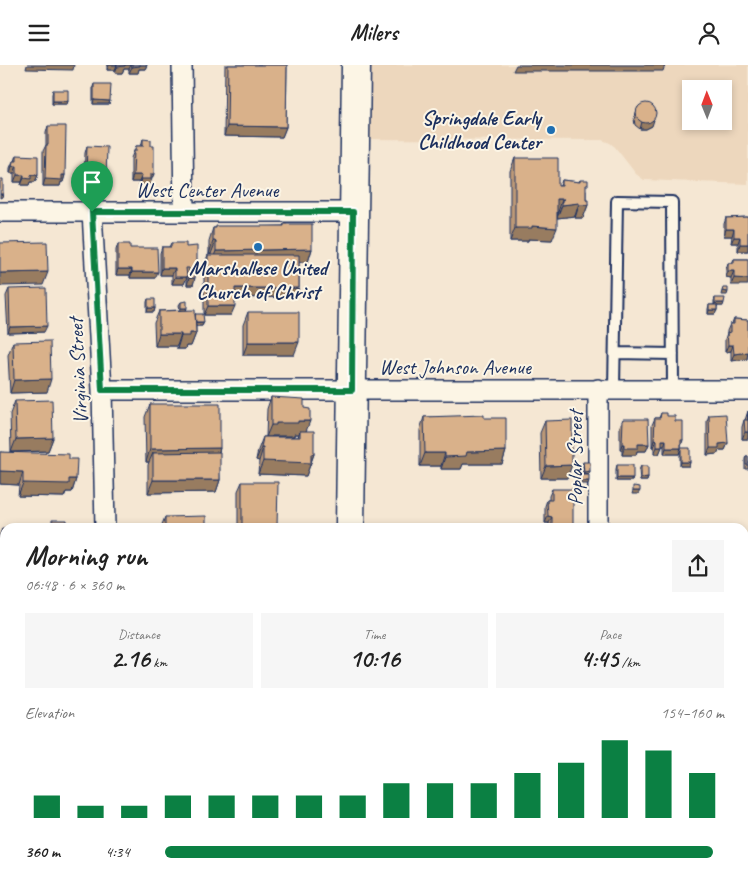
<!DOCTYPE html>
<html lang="en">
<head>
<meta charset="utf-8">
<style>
	body { margin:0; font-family:Caveat,sans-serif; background:#f6f6f6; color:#222; height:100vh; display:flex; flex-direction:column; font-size:19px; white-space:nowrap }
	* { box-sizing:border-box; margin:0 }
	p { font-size:16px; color:#767676 }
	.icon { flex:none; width:28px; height:28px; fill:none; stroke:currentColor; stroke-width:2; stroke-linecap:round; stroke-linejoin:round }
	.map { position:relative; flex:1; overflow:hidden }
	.drawer { position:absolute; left:0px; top:458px; width:749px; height:359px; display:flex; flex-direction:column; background:#fff; border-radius:15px 15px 0 0; box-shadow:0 2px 8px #0003 }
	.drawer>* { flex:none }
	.needle { width:32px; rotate:359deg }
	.buttons { position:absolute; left:682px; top:15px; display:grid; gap:10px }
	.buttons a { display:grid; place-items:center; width:50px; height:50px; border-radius:0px; background:#fff; box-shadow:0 2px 8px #0003; font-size:25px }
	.pin { position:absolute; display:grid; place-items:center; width:42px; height:42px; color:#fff; margin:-51px -21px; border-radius:50% 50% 50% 0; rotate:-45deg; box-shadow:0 0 5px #0007 }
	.pin .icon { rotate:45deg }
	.round { display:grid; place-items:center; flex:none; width:52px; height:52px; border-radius:0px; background:#f6f6f6 }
	.head { display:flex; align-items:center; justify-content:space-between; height:85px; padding:0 25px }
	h1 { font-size:28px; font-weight:700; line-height:38px }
	.metrics { display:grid; grid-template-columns:repeat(3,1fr); gap:8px; height:85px; padding:5px 25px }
	.metrics div { display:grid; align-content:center; border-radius:0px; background:#f6f6f6; text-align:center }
	.metrics b { font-size:25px; font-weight:700 }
	.metrics small { font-size:14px; font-weight:400 }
	.metrics p { font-size:14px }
	.chart { height:140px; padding:10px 25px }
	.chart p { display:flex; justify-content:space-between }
	.chart svg { width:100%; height:90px; margin-top:5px; stroke:#0b8043; stroke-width:6 }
	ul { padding:0 25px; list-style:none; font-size:16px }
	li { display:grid; grid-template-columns:80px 60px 1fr; align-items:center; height:38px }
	li i { height:12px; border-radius:6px; background:#0b8043 }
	header { display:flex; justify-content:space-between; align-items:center; height:65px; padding:0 25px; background:#fff; font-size:22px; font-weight:700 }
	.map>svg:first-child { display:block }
</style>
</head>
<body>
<header><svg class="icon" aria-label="menu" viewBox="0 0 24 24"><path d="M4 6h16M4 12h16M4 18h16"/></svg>Milers<svg class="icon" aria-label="person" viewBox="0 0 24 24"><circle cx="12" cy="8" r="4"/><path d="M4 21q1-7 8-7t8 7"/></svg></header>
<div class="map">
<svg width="748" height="816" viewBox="0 0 748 816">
	<rect width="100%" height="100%" fill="#f5e7d3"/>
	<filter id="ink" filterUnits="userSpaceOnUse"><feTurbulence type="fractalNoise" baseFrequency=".02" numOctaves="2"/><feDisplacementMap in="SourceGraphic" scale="10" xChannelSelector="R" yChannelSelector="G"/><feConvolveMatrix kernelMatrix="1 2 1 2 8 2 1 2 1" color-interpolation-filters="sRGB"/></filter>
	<g filter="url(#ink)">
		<!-- built -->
		<path fill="#edd7bd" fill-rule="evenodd" d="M356,0H748V119L644,115L636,109L615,82L610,78L602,75L355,74ZM691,24H724V56H691Z
			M0,520H5V811H149V816H0Z"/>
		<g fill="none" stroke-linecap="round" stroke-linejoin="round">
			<!-- service casing -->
			<g stroke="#1b2f5e" stroke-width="14">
				<path id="service" d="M615,288L673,289
					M614,324L617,136L672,137L673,324
					M0,643H5
					M0,684H5
					M1,816L2,729"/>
			</g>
			<!-- minor casing -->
			<g stroke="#1b2f5e" stroke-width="22">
				<path id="minor" d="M182,0L184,147
					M0,147H353
					M92,147L102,325L105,462
					M102,325H748
					M598,462V324
					M0,729H5"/>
			</g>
			<!-- tertiary casing -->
			<g stroke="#1b2f5e" stroke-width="28">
				<path id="tertiary" d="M744,700H748"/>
			</g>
			<!-- primary casing -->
			<g stroke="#1b2f5e" stroke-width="31">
				<path id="primary" d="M350,462L356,0
					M344,816V811"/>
			</g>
			<!-- service -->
			<use href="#service" stroke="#fcf5e5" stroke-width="10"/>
			<!-- minor -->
			<use href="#minor" stroke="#fcf5e5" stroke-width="19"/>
			<!-- tertiary -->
			<use href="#tertiary" stroke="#fcf5e5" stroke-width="24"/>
			<!-- primary -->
			<use href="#primary" stroke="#fcf5e5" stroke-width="28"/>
		</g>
		<!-- wall -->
		<path fill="#bb9877" stroke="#1b2f5e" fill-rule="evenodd" d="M107,0H147L145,4H139L138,8H129V4H124L122,8H115V5H107Z
			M225,0H287L286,62L282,72L224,71Z
			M94,19L110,36L109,39H93V22Z
			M53,25L68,36L67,39H52V29Z
			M638,42L652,61L646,64H640L635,60L634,54Z
			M48,61L65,110L63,117H61L60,121H43V86L46,80V68Z
			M143,74L151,116H150L149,121L139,120V117H131V93L136,81H141Z
			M87,81L104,119L84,116L85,88Z
			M17,90L38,110L35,117H30L29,120H21L22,117H14V108H10V103L13,96H15Z
			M515,93L558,121H560L562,115L579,117L580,115L586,126V135L588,140L583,153H575V151L557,153L558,147H557L552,175L528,174V176H510V106Z
			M748,152V186H738V178H731L732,171H724V159L726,153Z
			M284,159L312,184L308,197H299V223L295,232L235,233L231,250H204V200L208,190H211V189H209V176L213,163L283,161Z
			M171,178L186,182L197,203L193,220H187V210L184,219H172V210H160V188L162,182H169Z
			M118,179L130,183L155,213H130V210H116V185Z
			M734,194H748L731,220V213L726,212V204L728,198H732Z
			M9,224L44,267L8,268L6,231Z
			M715,233L723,241H717V245L715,249H708V244L709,240H714V236Z
			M148,234L155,243L154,247H147V237Z
			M181,237L186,245L195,249L204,257L202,261H196V268L191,281H186L185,284H177V281H155L154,258L159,246L180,245L179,240Z
			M248,247L294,290H243V260Z
			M734,254L748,255V291L747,294L731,296V286L725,287V274L727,268V266L730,259H732Z
			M13,277L47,327L10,328L8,290Z
			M271,332L304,343L306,366L314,389L306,411L258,409L259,396L256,395L258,385L263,372H266L267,344ZM294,369H299L298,372H271L272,371H294Z
			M15,336L53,373L48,386L11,387L10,349Z
			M150,339L220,383L219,387L220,415L216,427L148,428V400L149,397H146L145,352Z
			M748,346V374H742V362L744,355H745Z
			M661,348L675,356L683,375L679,389H664V381H662L659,389H654V382H652V360L655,353H659Z
			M709,350L728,378L725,385H719L717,389L707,390V356Z
			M424,352L484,353L506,386L502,399H463L461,404H441V401H420V365Z
			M623,354L649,379L646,386H637L636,390H622V385H620V361Z
			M545,356L567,413H541L540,368Z
			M681,383L690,397L689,401H680V387Z
			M0,387L69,394L76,414L72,427H66L64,432L18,431L19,420L0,419Z
			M746,391H748V404H745V394Z
			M583,397L590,406L589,409L583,410L582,401Z
			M617,400L633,413L632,416H616V404Z
			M641,401L648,412L647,416H640L639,405Z
			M242,417L277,462H238V426Z
			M552,424L573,462H549V458H545V441L547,435H549V431Z
			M165,452L206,462H161Z
			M2,464L5,509H0V469Z
			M161,811H260V816H161Z"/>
		<!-- shaded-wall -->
		<path fill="#987c61" stroke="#1b2f5e" d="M27,0H74L73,5L26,4Z
			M109,0H117L115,5H107Z
			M124,0H131L129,4H124L122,8H115L117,2Z
			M139,0H147L145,4H139L138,8H129L132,2Z
			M516,0H665L663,6H513Z
			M94,35L110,36L109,39H93Z
			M53,36H68L67,39H52Z
			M654,55L652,61L646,64H640L642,57Z
			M227,61L286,62L282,72L224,71Z
			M12,101H17L14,108H10Z
			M151,109H154L149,121L139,120L141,114Z
			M17,110H24L22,117H14Z
			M31,110H38L35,117H30L29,120H21L24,113Z
			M62,110H65L63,117H61L60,121H43L45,114Z
			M86,110L106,112L104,119L84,116Z
			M133,110H142L139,117H131Z
			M0,129H3L2,132L0,133Z
			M557,134H564L562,135L558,147H552Z
			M579,138L575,151L557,153L562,140Z
			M579,140H588L583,153H575Z
			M532,161L557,163L552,175L528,174V176H510L515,163Z
			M726,164H734L732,171H724Z
			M734,172H740L738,178H731Z
			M213,176H216L211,189H209Z
			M740,179H748V186H738Z
			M312,184L308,197L211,199L216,186Z
			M162,203H175L172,210H160Z
			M118,204H132L130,210H116Z
			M728,206H734L731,213L726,212Z
			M48,207L43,220L0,221V208Z
			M132,207H158L155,213H130Z
			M175,212H187L184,219H172Z
			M189,213H195L193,220H187Z
			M734,213L748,214V220H731Z
			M235,223H299L295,232L231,233Z
			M722,226L728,227L727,230H721Z
			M715,238H724L723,241H714Z
			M208,241H235L231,250H204Z
			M148,243H155L154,247H147Z
			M181,243H187L186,246L180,247Z
			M709,245H717L715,249H708Z
			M204,257L202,261H192L193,258Z
			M47,261L44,267L8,268L10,262Z
			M190,268H196L191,281H186L185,284H177L181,271Z
			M159,269H181L177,281H155Z
			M248,277H299L294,290H243Z
			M728,280H733L731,286L725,287Z
			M748,287L747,294L731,296L734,289Z
			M51,314L47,327L10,328L14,315Z
			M298,356H310L305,369L300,366L299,369H294V371H272L271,372H266L271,360L276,358Z
			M745,367H748V374H742Z
			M53,373L48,386L11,387L16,374Z
			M654,375H657L654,382H652Z
			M662,375H666L664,381H659Z
			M728,378L725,385H719L717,389L707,390L710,383L719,379Z
			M622,379H624L622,385H620Z
			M638,379H649L646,386H637L636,390H622L624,383Z
			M657,382H662L659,389H654Z
			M220,383L216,396L153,388L149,397H146L150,384Z
			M261,383H263L259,396L256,395Z
			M666,383H681L679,389H664Z
			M506,386L502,399H463L461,404H441L445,392L467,387Z
			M425,388H445L441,401H420Z
			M311,389H314L306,411L258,409L263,396Z
			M681,397H690L689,401H680Z
			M572,400L567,413H541L546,401Z
			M0,406L23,407L19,420L0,419Z
			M590,406L589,409L583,410L584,407Z
			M648,412L647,416H640L641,413Z
			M617,413H633L632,416H616Z
			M69,414H76L72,427H66L64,432L18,431L23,418Z
			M153,415H220L216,427L148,428Z
			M580,416H589L588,419H579Z
			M633,426H640L638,429H632Z
			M548,451L552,452L549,458H545Z
			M2,496H5V509H0V501Z
			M744,650L748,651V664L744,663Z
			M744,790H748V803H744Z"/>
		<!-- building -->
		<path fill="#d9b18a" stroke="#1b2f5e" d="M117,0H125V1L117,2Z
			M132,0H140V1L132,2Z
			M228,0H287L286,62L227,61Z
			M94,19H111L110,36L94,35Z
			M53,25H68V36H53Z
			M636 48a10 10 0 1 1 20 0a10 10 0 1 1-20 0Z
			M48,61H66L65,110H62V115L45,114L46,80H48Z
			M143,74L151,75V81H154V109H151V114H141L142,110H133L134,86H136V81H143Z
			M87,81L107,82L106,112L86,110Z
			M17,90L38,91V110H31V114L24,113V110H17V101H12L13,96H17Z
			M515,93H558V121H562V115L580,117V115H588V120H586V135H588V140H579V138L562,140V135L564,134H557V163L532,161V163H515Z
			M0,114H3V129H0Z
			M748,152V179H740V172H734V164H726V153Z
			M284,159H312V184L216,186V176H213V163H216V161H284Z
			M47,177L48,207L0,208V178Z
			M171,178H186V182L197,181V203H195V213H189V203H186L187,212H175V203H162V182H171Z
			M118,179H130V183H157L158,207H132V204H118Z
			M208,190H299V223H235V241H208Z
			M734,194H748V214L734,213V206H728V198H734Z
			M46,223L47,261L10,262L9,224Z
			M723,223H728V227L722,226Z
			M715,233H725L724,238H715Z
			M148,234H155V243H148Z
			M187,236V243H181V237Z
			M709,240H717V245H709Z
			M195,245L196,268H190V271H181V269H159V246Z
			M248,247H299V277H248Z
			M195,249H203L204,257H196Z
			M734,254L748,255V287L734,289L733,280H728L727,268L730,267V259H734Z
			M50,276L51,314L14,315L13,277Z
			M271,332L304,334V343L310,344V356H298V358H276V360H271Z
			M52,335L53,373L16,374L15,336Z
			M150,339H220V383L150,384Z
			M748,346V367H745L744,355H748Z
			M661,348H667V351H675V356H683V375H681V383H666V375H662V382H657V375H654L655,353H660Z
			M726,349L728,378L719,379V383H710L709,350Z
			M484,350V353H506V386L467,387L466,391L445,392V388H425L424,352Z
			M623,354H648L649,379H638V383H624V379H622Z
			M572,355V400L546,401L545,356Z
			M300,366H314V389H311V398L263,396V383H261L263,372H300Z
			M681,383H690V397H681Z
			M0,387L69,389V394H77L76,414H69V419L23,418V407L0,406Z
			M220,387V415H153V388Z
			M746,391H748V400H746Z
			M583,397H590V406L584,407Z
			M617,400H633V413H617Z
			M641,401H648V412L641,413Z
			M580,410H589V416H580Z
			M242,417H278L277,462H242Z
			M633,421L640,422V426H633Z
			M552,424H573V462H552V452L548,451L547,435H552Z
			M206,451V462H165V452Z
			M52,455H67V462H52Z
			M2,464H5V496H2Z
			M744,580H748V651L744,650Z
			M744,728L748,729V790H744Z
			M165,811H260V816H165Z
			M536,811H551V816H536Z
			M702,812V816H681V813Z
			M514,814L535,815V816H514Z"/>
	</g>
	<g fill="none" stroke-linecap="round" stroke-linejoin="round" filter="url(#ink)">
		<!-- route casing -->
		<g stroke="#fff" stroke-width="10">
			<path id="route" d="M92,147H353L352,325H102Z"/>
		</g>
		<!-- route -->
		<use href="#route" stroke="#0b8043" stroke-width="6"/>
	</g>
	<!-- markers -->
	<g fill="#1f6fb2" stroke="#fcf5e5" stroke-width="2">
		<circle cx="551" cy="65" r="5"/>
		<circle cx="258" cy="182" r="5"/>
	</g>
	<g text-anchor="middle" stroke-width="4" stroke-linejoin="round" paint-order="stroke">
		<!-- poi labels -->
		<g font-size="21" font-weight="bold" fill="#1b2f5e" stroke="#fcf5e5" text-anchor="end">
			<text x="541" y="60">Springdale Early<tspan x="541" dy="24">Childhood Center</tspan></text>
			<text x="258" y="210" text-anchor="middle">Marshallese United<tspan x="258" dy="24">Church of Christ</tspan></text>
		</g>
		<!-- street labels -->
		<g font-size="21" fill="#1b2f5e" stroke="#fcf5e5">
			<text x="207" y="132">West Center Avenue</text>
			<text x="455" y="309">West Johnson Avenue</text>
			<text transform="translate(78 306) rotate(-93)" y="7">Virginia Street</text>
			<text transform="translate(575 393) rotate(-90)" y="7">Poplar Street</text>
		</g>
	</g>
</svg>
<div class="buttons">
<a><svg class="needle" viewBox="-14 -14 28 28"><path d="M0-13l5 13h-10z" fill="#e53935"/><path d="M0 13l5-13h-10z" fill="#767676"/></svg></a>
</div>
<div class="pin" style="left:92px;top:147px;background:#1e9e55"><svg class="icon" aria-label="arrive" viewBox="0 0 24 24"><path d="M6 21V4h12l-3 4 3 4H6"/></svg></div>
<section class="drawer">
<div class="head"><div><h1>Morning run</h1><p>06:48 · 6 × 360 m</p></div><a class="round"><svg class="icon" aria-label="share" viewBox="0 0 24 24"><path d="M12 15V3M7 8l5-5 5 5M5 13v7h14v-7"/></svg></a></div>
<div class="metrics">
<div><p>Distance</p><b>2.16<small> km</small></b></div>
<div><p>Time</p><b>10:16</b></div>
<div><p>Pace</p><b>4:45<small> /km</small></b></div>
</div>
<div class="chart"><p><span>Elevation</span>154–160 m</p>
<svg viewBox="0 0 160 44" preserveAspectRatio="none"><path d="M5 44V33M15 44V38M25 44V38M35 44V33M45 44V33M55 44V33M65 44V33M75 44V33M85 44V27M95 44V27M105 44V27M115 44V22M125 44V17M135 44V6M145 44V11M155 44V22"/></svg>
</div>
<ul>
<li><b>360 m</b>4:34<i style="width:98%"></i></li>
</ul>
</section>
</div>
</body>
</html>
